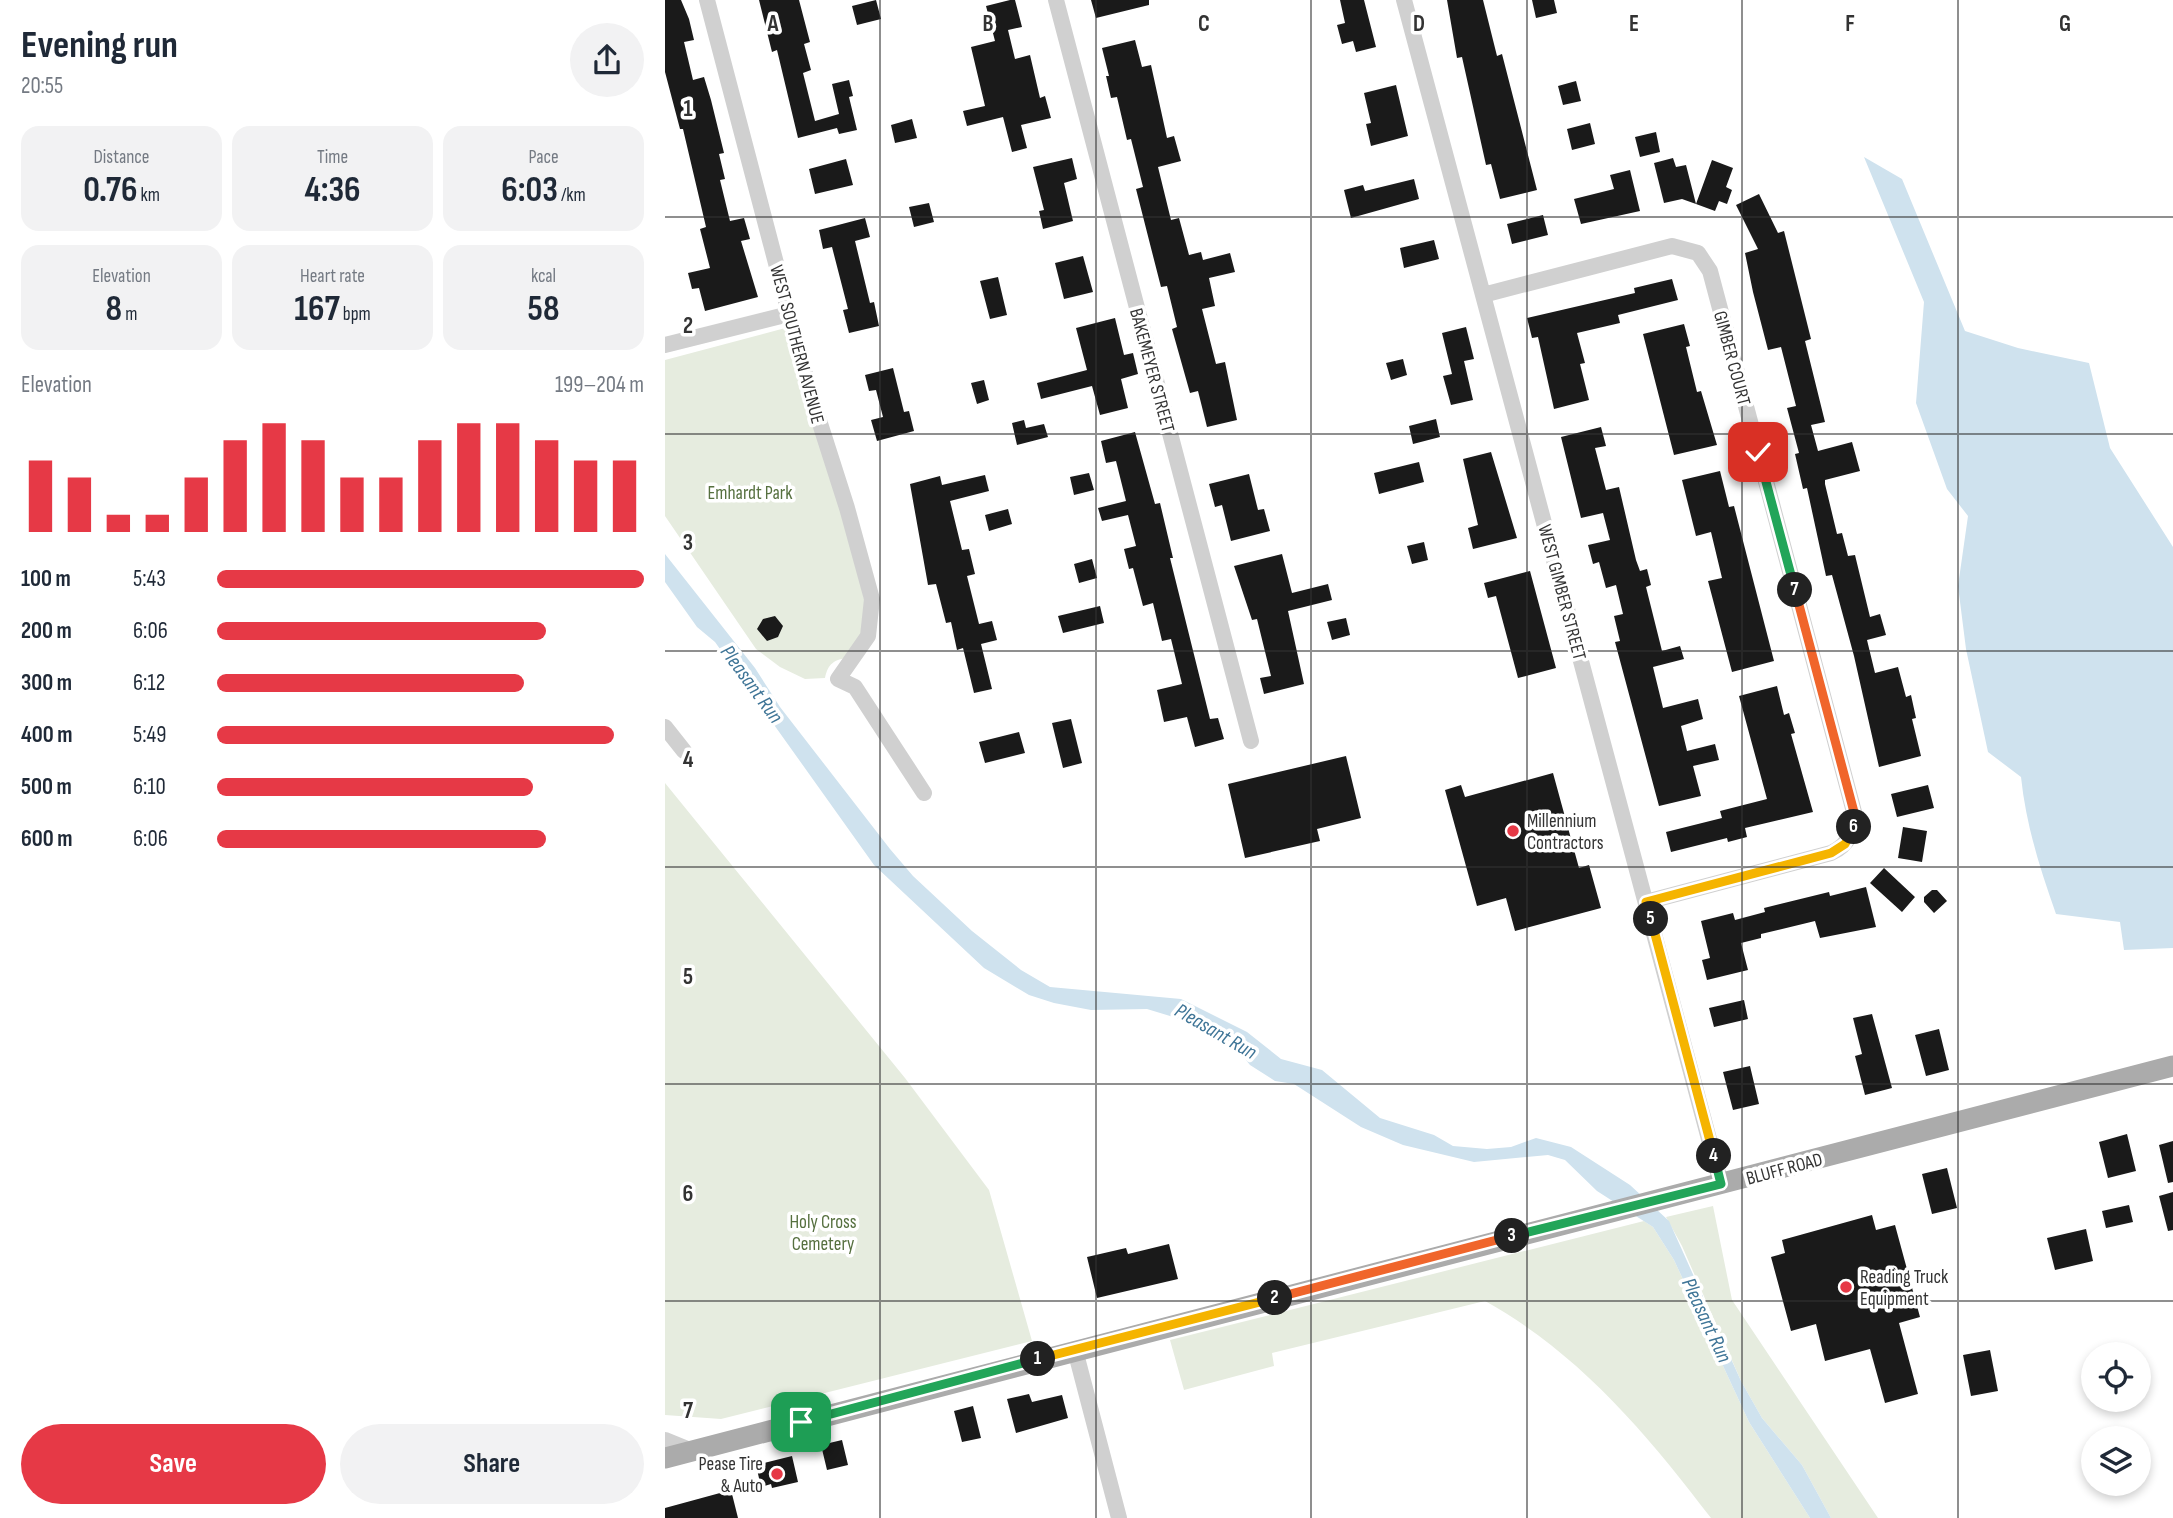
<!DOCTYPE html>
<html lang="en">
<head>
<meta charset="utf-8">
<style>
	body { margin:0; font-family:"Sofia Sans Condensed",sans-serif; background:#f2f2f3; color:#1f2937; height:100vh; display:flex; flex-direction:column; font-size:26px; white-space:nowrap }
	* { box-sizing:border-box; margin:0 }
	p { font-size:23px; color:#747a83 }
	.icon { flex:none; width:38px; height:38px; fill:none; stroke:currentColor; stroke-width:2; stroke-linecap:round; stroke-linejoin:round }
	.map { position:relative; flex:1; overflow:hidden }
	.panel { display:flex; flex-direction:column; background:#fff; width:665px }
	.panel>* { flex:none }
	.controls { position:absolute; left:1416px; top:1342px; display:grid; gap:14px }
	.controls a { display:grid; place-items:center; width:70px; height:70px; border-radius:50%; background:#fff; box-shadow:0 4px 10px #0003; font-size:35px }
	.pin { position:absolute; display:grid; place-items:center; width:60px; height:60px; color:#fff; margin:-30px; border-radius:14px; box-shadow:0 4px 10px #0006 }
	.km { position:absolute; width:35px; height:35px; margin:-18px; border-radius:50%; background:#222; color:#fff; font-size:19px; line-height:35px; text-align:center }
	.round { display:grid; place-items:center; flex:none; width:74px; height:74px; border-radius:37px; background:#f2f2f3 }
	.head { display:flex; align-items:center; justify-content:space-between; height:119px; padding:0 21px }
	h1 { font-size:38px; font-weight:700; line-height:52px }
	.stats { display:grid; grid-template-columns:repeat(3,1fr); gap:10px; height:119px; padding:7px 21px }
	.stats div { display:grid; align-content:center; border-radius:18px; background:#f2f2f3; text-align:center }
	.stats b { font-size:35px; font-weight:700 }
	.stats small { font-size:19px; font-weight:400 }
	.stats p { font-size:19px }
	.chart { height:196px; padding:14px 21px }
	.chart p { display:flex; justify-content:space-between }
	.chart svg { width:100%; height:126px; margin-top:7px; stroke:#e63946; stroke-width:6 }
	.button { display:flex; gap:14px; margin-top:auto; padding:14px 21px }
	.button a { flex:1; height:80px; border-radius:42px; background:#e63946; color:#fff; font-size:28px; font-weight:700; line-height:80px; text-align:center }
	.button a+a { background:#f2f2f3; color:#1f2937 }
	ul { padding:0 21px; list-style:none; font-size:23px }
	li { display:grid; grid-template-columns:112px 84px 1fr; align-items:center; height:52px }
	li i { height:18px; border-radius:9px; background:#e63946 }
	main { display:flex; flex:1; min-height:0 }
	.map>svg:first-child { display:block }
</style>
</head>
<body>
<main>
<section class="panel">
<div class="head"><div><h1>Evening run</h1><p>20:55</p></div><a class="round"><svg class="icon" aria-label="share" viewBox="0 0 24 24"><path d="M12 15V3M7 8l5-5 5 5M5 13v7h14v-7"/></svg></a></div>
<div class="stats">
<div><p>Distance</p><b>0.76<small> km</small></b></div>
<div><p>Time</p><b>4:36</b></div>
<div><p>Pace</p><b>6:03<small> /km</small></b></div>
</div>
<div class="stats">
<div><p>Elevation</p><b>8<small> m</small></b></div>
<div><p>Heart rate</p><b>167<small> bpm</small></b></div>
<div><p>kcal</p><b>58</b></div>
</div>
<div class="chart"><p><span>Elevation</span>199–204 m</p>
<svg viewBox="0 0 160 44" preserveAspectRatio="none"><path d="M5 44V19M15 44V25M25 44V38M35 44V38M45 44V25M55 44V12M65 44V6M75 44V12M85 44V25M95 44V25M105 44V12M115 44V6M125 44V6M135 44V12M145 44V19M155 44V19"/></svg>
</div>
<ul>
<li><b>100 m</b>5:43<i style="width:100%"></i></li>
<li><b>200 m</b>6:06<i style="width:77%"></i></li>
<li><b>300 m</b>6:12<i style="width:72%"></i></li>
<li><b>400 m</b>5:49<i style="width:93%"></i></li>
<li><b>500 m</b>6:10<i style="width:74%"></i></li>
<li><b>600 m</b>6:06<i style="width:77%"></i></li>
</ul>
<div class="button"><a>Save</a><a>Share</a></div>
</section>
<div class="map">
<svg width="1508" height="1518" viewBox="0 0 1508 1518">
	<rect width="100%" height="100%" fill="#fff"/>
	<!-- green -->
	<path fill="#e6ecdf" d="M124,327L183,528L205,625L184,658C169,659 163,664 160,678L140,679L115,667L91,649L0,516V360Z
		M0,783L240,1078L324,1190L367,1341L56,1419L0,1415Z
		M1048,1206L1067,1300L1213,1518H1166L1137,1465L1097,1418L1076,1381L1017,1246L1001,1217Z
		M979,1221L988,1227L1009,1260L1084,1422L1145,1518H1046C982,1434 914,1353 820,1301L607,1353L609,1366L519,1390L505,1340Z"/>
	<!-- water -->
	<path fill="#cfe2ee" d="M1199,157L1237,179L1300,331L1353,348L1424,363L1445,448L1508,547V948L1459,950L1455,922L1391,914C1375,869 1361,825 1356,777L1323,752L1301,649L1293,586L1303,516L1282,489L1251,403L1259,302Z
		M0,554L90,668L115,707L225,849L248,876L307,931L356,970L385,987L516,999L582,1032L616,1059L657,1070L715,1118L769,1135L788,1146L822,1149L846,1147L871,1138L906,1147L965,1185L1004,1221L1076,1381L1097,1418L1137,1465L1166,1518H1145L1084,1422L1009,1260L988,1227L932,1191L900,1160L883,1155L809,1162L738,1145L696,1127L629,1084L610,1081L585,1065L568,1044L538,1026L482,1009L426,1010L389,1003L364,995L319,968L209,865L50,642L32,627L0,582Z"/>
	<!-- building -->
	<path fill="#1a1a1a" d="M0,0H16L24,19L29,40L19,42L28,80L39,77L46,100L59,153L54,154L60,179L55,180L65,221L79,218L85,239L76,241L93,297L40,311L34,288L27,289L23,273L45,268L35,229L41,227L18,129H15L0,72Z
		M94,0H134L145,42L139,44L146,70L138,73L150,121L174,114L167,84L184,80L188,96L184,97L192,130L174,134L172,128L133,138L112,50L107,52Z
		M211,0L216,19L192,25L187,6Z
		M345,0H350L357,27L343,30L350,59L365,55L375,98L380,96L386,118L356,125L362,148L347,152L338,117L302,126L298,111L320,106L306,47L330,41L321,6Z
		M426,0H484V5L431,18Z
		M675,0H699L711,47L691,52L688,41L677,44L672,25L680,23Z
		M782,0H818L832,56L837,54L872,190L835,199L826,164L821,165L797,57L792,58Z
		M867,0H889L892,13L871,18Z
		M470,40L477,67L486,65L502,138L509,136L516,161L493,167L506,220L514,218L524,255L536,252L538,260L565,253L570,272L544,278L550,306L537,309L551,364L560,362L572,420L542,427L533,391L525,393L507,329L512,327L502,286L496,287L486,248L471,189L478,187L466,139L462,140L452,97L446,98L441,76H444L437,48Z
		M911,81L916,101L898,105L893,86Z
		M731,85L743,136L706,146L701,124L706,123L699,93Z
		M247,119L252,138L230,143L226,125Z
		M925,123L930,144L907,150L902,129Z
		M991,132L995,152L975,157L970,137Z
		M407,158L412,179L399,183L408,221L378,229L374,211L379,210L368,167Z
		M1008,158L1011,167L1021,165L1031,204L1017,199L999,203L989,163Z
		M181,159L188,185L150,194L144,169Z
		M1047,160L1068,168L1061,187L1067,190L1062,204L1054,201L1050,211L1031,204Z
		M965,170L975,211L916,224L909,199L949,189L945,175Z
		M749,179L754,199L686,218L679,190L698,185L700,191Z
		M1094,194L1113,233L1119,231L1146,339L1140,341L1160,422L1146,425L1153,451L1187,442L1195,471L1160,480V484L1172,534L1177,533L1183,556L1190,555L1205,617L1215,614L1221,635L1202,640L1210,673L1233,667L1241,697L1246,695L1251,718L1247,719L1256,756L1214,767L1189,656L1167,575L1161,576L1142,488L1138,489L1130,454L1134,453L1122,408L1131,406L1116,347L1103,350L1088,292L1080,253L1093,249L1071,205Z
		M264,203L269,222L249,227L244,207Z
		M878,215L883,235L847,244L842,224Z
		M200,218L205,237L190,241L205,303L209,302L214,326L184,333L178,310L183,309L167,247L158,249L154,230Z
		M769,240L774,259L739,268L735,248Z
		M418,256L428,292L399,299L390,263Z
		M333,277L342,315L325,319L315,281Z
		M1007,279L1013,300L953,315L955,323L912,333L920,363L915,364L924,400L889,409L873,337L867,338L862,318L970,293L969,288Z
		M450,318L459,355L468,353L473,374L456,379L463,408L435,415L427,386L376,399L372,383L422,370L411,328Z
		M1019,324L1025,346L1021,347L1032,392L1036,391L1052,445L1009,455L978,334Z
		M801,327L809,359L799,361L808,400L786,405L778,376L787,374L777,333Z
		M738,359L742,375L726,380L721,363Z
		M228,368L239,412L244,411L249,431L212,441L206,420L218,417L211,390L204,391L200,375Z
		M319,380L324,400L312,404L306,383Z
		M771,419L775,437L748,444L744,426Z
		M359,420L361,428L379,424L383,437L352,445L347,423Z
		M936,427L941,446L930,448L941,490L954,487L971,560L975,571L982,569L986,585L981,587L997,651L1015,646L1019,659L988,667L998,708L1033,699L1038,719L1016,726L1022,751L1050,744L1054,760L1028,766L1036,796L994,806L950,642L955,641L949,616L958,614L951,585L941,588L934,562L928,564L923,545L945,540L938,513L916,518L896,437Z
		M470,432L490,504L495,503L508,558H505L545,719L553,718L559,739L530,747L522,717L499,722L492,690L517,684L506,639L497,641L488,603L478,606L468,568L464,569L459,549L471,546L463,515L437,521L433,508L461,501L451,461L441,463L436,441Z
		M826,452L852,538L808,549L803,528L813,525L798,459Z
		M754,462L759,482L714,494L709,473Z
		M1055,471L1064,507L1069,506L1109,661L1067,672L1043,581L1057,578L1046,532L1031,536L1017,480Z
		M424,473L429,490L409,495L405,477Z
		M584,474L593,510L599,509L605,531L566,541L557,505L550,507L544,484Z
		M320,475L324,491L285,501L297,550L304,549L310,574L302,576L314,624L327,621L332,640L316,644L327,689L309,693L298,648L292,650L286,622L281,623L271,584L263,585L245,484L275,476L277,485Z
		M343,509L347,524L324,531L320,515Z
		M759,542L763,560L747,564L742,546Z
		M617,554L627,593L663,584L667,600L623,611L639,684L599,694L595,678L606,676L592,619L587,620L569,566Z
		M427,559L432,578L414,583L409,564Z
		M865,571L891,668L853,678L831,596L823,598L819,583Z
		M435,606L439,623L398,633L393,616Z
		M110,616L118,626L113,637L102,641L92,629L98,619Z
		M681,618L685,635L667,640L662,622Z
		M1112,686L1119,715L1124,713L1130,733L1126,734L1148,812L1080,828L1082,837L1063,842L1062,838L1006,852L1001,832L1057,818L1055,811L1102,799L1074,696Z
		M406,719L417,763L398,768L387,723Z
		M354,732L360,753L320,763L314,742Z
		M681,756L696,818L652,829L655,841L580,858L563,784Z
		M888,773L914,868L924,865L936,908L850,931L841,898L812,906L780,790L796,785L800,797Z
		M1263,785L1269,808L1232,817L1226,794Z
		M1238,827L1262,831L1257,862L1233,858Z
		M1219,868L1250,897L1237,912L1205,883Z
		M1201,887L1211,927L1155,938L1150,921L1096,934V938L1076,943L1083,970L1042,980L1037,960L1045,958L1036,921L1068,913L1070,920L1100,912L1099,908L1164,892L1165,896Z
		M1267,890H1272L1282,901L1269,913L1259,902V897Z
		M1079,1000L1083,1019L1049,1027L1044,1008Z
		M1207,1014L1227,1088L1200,1095L1190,1056L1197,1054L1188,1018Z
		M1274,1029L1284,1070L1261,1076L1250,1035Z
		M1085,1066L1094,1104L1068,1110L1058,1072Z
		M1462,1134L1471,1171L1443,1178L1434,1142Z
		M1508,1141V1182L1503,1183L1494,1145Z
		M1282,1168L1292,1208L1267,1214L1257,1174Z
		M1508,1192V1230L1503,1231L1494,1196Z
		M1464,1205L1468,1222L1441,1228L1437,1211Z
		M1207,1215L1211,1230L1230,1225L1255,1317L1234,1323L1253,1394L1220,1403L1205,1349L1160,1361L1151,1324L1126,1331L1106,1257L1120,1253L1117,1240Z
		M1421,1229L1428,1261L1390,1270L1382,1238Z
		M504,1244L513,1279L432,1298L422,1257L461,1248L463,1254Z
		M1325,1350L1333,1391L1306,1396L1298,1355Z
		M364,1394L367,1402L397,1395L403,1418L351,1433L342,1399Z
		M308,1406L316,1438L297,1442L289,1411Z
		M177,1440L183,1465L162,1470L156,1445Z
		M127,1456L133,1482L107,1488L106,1484L96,1487L91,1465Z
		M66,1490L73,1518H0V1508Z"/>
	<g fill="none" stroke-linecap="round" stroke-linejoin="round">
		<!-- minor -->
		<path stroke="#d0d0d0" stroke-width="16" d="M42,0L144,389L182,508L207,599L203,636L173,679L190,687L259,793
			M391,0L586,741
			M739,0L1056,1184
			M818,295L1007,246L1033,253L1045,271L1189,812C1189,831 1184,845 1166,853L981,902
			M0,345L124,314
			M0,727L19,751
			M410,1350L454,1518
			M0,1440L27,1451"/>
		<!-- major -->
		<path stroke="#ababab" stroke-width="21" d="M0,1458L1508,1066"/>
	</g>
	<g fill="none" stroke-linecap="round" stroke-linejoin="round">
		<!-- split-1 casing -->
		<g stroke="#fff" stroke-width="14">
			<path id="split-1" d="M136,1422L373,1359"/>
		</g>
		<!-- split-2 casing -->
		<g stroke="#fff" stroke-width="14">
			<path id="split-2" d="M373,1359L610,1298"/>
		</g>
		<!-- split-3 casing -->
		<g stroke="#fff" stroke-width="14">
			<path id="split-3" d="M610,1298L847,1236"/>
		</g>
		<!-- split-4 casing -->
		<g stroke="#fff" stroke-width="14">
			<path id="split-4" d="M847,1236L1056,1184L1049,1156"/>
		</g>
		<!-- split-5 casing -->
		<g stroke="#fff" stroke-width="14">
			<path id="split-5" d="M986,919L1049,1156"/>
		</g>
		<!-- split-6 casing -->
		<g stroke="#fff" stroke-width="14">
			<path id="split-6" d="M986,919L981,902L1166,853L1180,844L1189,827"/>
		</g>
		<!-- split-7 casing -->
		<g stroke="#fff" stroke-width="14">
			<path id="split-7" d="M1130,590L1189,812V827"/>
		</g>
		<!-- split-8 casing -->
		<g stroke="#fff" stroke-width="14">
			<path id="split-8" d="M1093,452L1130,590"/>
		</g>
		<!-- split-1 -->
		<use href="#split-1" stroke="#22a559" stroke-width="9"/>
		<!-- split-2 -->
		<use href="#split-2" stroke="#f5b400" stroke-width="9"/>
		<!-- split-3 -->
		<use href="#split-3" stroke="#f0652b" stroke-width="9"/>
		<!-- split-4 -->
		<use href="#split-4" stroke="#22a559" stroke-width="9"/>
		<!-- split-5 -->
		<use href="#split-5" stroke="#f5b400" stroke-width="9"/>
		<!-- split-6 -->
		<use href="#split-6" stroke="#f5b400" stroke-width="9"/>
		<!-- split-7 -->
		<use href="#split-7" stroke="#f0652b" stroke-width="9"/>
		<!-- split-8 -->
		<use href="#split-8" stroke="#22a559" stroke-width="9"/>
	</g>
	<!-- grid -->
	<path fill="none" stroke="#333" stroke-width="2" stroke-opacity="0.55" d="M215,0V1518M431,0V1518M646,0V1518M862,0V1518M1077,0V1518M1293,0V1518M0,217H1508M0,434H1508M0,651H1508M0,867H1508M0,1084H1508M0,1301H1508"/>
	<!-- markers -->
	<g fill="#e63946" stroke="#fff" stroke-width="2.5">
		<circle cx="848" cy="831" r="7"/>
		<circle cx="1181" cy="1287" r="7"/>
		<circle cx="112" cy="1474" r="7"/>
	</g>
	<g text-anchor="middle" stroke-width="7" stroke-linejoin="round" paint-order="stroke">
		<!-- street labels -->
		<g font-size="19" fill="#333" stroke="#fff">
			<text transform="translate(133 344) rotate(75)" y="7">WEST SOUTHERN AVENUE</text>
			<text transform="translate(1068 358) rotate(75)" y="7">GIMBER COURT</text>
			<text transform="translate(488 370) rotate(75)" y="7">BAKEMEYER STREET</text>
			<text transform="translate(898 592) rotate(75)" y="7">WEST GIMBER STREET</text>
			<text transform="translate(1119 1168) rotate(-15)" y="7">BLUFF ROAD</text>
		</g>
		<!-- park labels -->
		<g font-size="19" fill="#56703f" stroke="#fff">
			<text x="85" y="499">Emhardt Park</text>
			<text x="158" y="1228">Holy Cross<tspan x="158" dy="22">Cemetery</tspan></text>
		</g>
		<!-- poi labels -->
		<g font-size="19" fill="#333" stroke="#fff" text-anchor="start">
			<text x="862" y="827">Millennium<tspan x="862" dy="22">Contractors</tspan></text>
			<text x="1195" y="1283">Reading Truck<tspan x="1195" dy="22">Equipment</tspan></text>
			<text x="98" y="1470" text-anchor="end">Pease Tire<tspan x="98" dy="22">&amp; Auto</tspan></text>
		</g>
		<!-- water labels -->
		<g font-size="21" font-style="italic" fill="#3f7597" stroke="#fff">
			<text transform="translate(87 684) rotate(54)" y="7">Pleasant Run</text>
			<text transform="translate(551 1031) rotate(30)" y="7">Pleasant Run</text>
			<text transform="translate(1042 1320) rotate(65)" y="7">Pleasant Run</text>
		</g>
	</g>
	<g font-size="23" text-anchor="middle" font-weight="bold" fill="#333" stroke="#fff" stroke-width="7" stroke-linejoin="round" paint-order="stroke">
		<text x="108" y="31">A</text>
		<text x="323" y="31">B</text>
		<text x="539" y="31">C</text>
		<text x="754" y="31">D</text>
		<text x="969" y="31">E</text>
		<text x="1185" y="31">F</text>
		<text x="1400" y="31">G</text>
		<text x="23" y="116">1</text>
		<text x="23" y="333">2</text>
		<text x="23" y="550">3</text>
		<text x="23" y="767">4</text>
		<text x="23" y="984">5</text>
		<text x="23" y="1201">6</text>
		<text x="23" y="1418">7</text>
	</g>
</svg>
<div class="controls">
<a><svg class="icon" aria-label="locate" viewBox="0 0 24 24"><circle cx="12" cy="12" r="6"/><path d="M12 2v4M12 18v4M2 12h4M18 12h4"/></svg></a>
<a><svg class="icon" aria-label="layers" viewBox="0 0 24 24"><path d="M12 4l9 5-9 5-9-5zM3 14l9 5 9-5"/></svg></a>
</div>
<div class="pin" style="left:136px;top:1422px;background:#1e9e55"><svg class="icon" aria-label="arrive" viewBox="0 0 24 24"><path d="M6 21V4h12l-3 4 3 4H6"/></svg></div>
<div class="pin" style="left:1093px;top:452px;background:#d93025"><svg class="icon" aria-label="check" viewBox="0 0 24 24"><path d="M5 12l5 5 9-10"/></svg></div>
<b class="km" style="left:373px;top:1359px">1</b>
<b class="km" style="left:610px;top:1298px">2</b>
<b class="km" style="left:847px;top:1236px">3</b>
<b class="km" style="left:1049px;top:1156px">4</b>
<b class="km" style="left:986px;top:919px">5</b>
<b class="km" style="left:1189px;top:827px">6</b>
<b class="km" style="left:1130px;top:590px">7</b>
</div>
</main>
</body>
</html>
